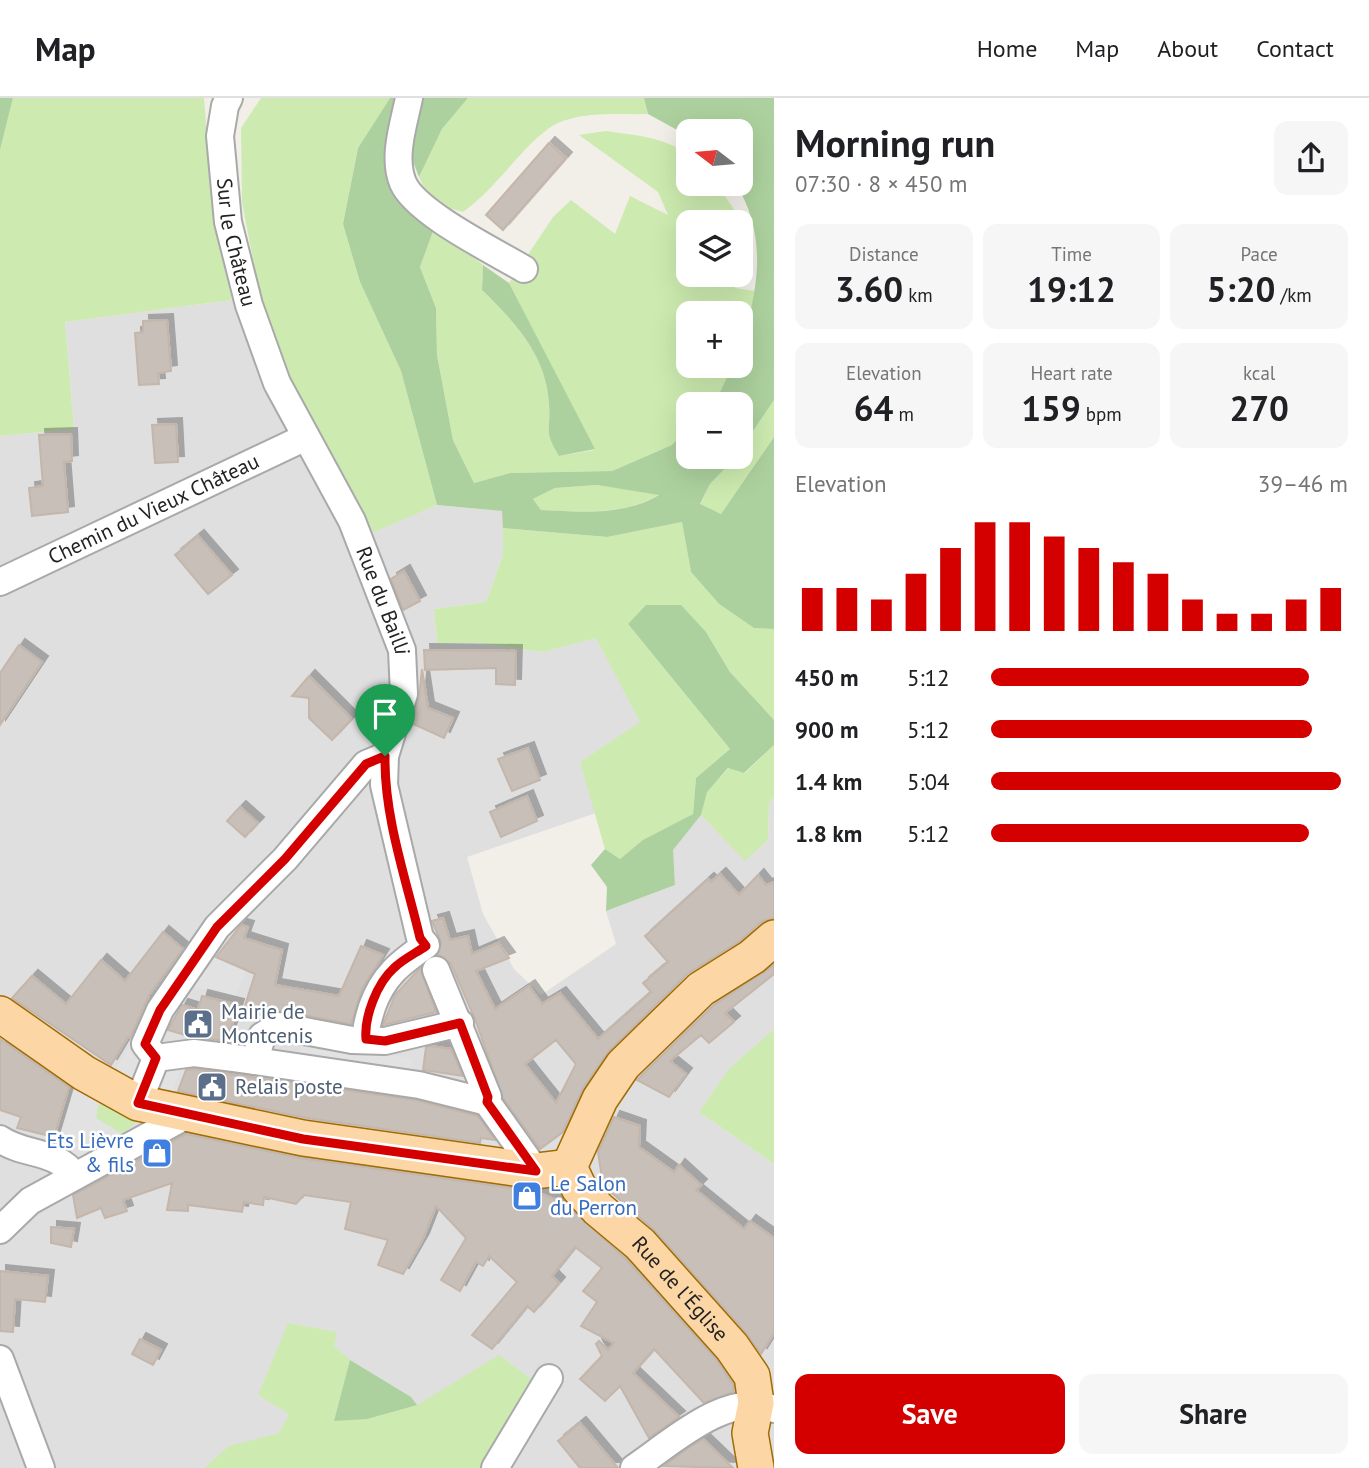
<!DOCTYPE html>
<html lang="en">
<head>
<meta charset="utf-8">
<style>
	body { margin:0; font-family:"PT Sans",sans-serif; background:#f6f6f6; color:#202124; height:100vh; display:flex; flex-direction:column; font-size:26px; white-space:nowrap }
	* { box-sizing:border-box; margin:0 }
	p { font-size:23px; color:#757577 }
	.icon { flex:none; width:38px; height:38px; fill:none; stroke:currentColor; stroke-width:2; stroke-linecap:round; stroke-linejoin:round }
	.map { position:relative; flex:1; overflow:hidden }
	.details { display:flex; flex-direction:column; background:#fff; width:595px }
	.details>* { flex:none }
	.needle { width:46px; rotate:286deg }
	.buttons { position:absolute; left:676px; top:21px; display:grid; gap:14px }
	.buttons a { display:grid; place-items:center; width:77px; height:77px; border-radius:14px; background:#fff; box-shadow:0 7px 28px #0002; font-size:35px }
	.pin { position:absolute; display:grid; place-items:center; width:60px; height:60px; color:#fff; margin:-72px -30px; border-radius:50% 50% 50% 0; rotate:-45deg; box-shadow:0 0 7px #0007 }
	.pin .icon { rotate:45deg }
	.round { display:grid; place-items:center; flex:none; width:74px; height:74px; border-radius:14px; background:#f6f6f6 }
	.head { display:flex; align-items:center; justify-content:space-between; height:119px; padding:0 21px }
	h1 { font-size:38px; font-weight:600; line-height:52px }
	.metrics { display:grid; grid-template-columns:repeat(3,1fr); gap:10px; height:119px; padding:7px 21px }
	.metrics div { display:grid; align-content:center; border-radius:14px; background:#f6f6f6; text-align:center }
	.metrics b { font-size:35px; font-weight:600 }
	.metrics small { font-size:19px; font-weight:400 }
	.metrics p { font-size:19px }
	.chart { height:196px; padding:14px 21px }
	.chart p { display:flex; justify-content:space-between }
	.chart svg { width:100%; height:126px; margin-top:7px; stroke:#d40000; stroke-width:6 }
	.primary-button { display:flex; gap:14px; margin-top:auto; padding:14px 21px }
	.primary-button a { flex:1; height:80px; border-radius:14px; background:#d40000; color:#fff; font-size:28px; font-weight:600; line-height:80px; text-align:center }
	.primary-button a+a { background:#f6f6f6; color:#202124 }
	ul { padding:0 21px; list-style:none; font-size:23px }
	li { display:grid; grid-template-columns:112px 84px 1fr; align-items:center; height:52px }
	li i { height:18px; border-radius:9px; background:#d40000 }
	header { display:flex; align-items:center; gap:42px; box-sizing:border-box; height:98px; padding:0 35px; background:#fff; border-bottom:2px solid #e0e0e0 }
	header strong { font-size:33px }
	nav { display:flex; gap:38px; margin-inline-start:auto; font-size:24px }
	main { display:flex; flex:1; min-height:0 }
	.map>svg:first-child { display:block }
</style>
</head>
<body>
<header>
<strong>Map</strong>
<nav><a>Home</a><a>Map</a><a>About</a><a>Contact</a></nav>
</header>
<main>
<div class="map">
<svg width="774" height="1370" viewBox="0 0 774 1370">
	<defs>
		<filter id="shadow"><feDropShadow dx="6" dy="-6" stdDeviation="0" flood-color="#0004"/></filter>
	</defs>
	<rect width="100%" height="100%" fill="#f2efe9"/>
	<!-- residential -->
	<path fill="#e0dfdf" d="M232,202L261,204L365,437L437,407L503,413V457L486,504L434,511L437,545H476L543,554L596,539L641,625L580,664L596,715L467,759L483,816L514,871L541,897L616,846L606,813L675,787L672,752L701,717L745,762L768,742L769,705L774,699V931L699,1014L774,1066V1370H0V338L74,331L65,224Z"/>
	<!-- grass -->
	<path fill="#cdebb0" d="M13,0H204L213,109L232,202L65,224L74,331L0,338V52Z
		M261,0H390L358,50L343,126L360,184L401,273L437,407L365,438L296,299L261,204L242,104L241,30Z
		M468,0H644L648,16C618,17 574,12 548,31C518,53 496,91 463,114L431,105L419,79L442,31Z
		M606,33C633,37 666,39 688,57V86H717L733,110L737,124H688V177H737L735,190L756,193L740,248V215H688V268H732L721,292L708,306H688V329L672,347L612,373L510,375L474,385L453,342L437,257L436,210L420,169L435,128L483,167L482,192C515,224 547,258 549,307C551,334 543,332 559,358L594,352L509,185L553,119L571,102L615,136L630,98L668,117L658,94L579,37Z
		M774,302V339L721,416L700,407L710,386L736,359H740V352Z
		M597,387L660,396C623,418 582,414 541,412L533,401L555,390Z
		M682,424L691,474L719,506L754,530L774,531V622L730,574L706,534L628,526L730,651L696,680L693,716L643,743L620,761L605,751L580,664L640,624L596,540L543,554L476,545H437L434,511L486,504L503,457V430L607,439Z
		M774,647V699L769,705L768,742L745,763L701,717L706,694L729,670L745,675Z
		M774,931V1066L699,1014L729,971Z
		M99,1002L137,1024L122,1036L96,1020Z
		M288,1225L337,1234L334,1248L350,1262L334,1322L417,1307L499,1257L538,1286L486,1370H204L229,1348L279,1335L289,1316L258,1297Z"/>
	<!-- forest -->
	<path fill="#add19e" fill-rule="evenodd" d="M0,0H13L0,52Z
		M390,0H401L396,89L409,114L435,128L420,169L436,210L437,257L453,342L474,385L510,375L612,373L672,347L688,329V359H736L710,386L700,406L721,416L774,339V531L754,530L719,506L691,474L682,424L607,439L503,430L502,413L437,407L401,273L360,184L343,126L358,50ZM597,387L659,397C623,418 581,414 541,412L533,401L555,390Z
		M421,0H468L442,31L419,79L410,56Z
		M644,0H774V302L740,352V306H708L721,292L732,268H740C740,249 746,233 750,215C761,169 761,127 736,86H740V33H688V38L648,16Z
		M483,167L509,185L595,351L559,358C543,332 551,334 549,307C547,258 515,224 482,192Z
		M646,507H681L706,534L730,574L774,622V647L744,675L728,670L707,694L701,717L673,752L675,787L606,813L607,789L591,767L605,751L620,761L643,742L693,716L696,680L730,651L628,526Z
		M350,1262L411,1299L417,1307L367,1321L334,1323Z"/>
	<!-- parking -->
	<path fill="#e2e2e2" d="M206,855L246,872L235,900L181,886Z
		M136,936L184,959L170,1001L131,985L132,979L116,970Z
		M302,944L412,960L411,973L297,962Z
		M74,982L100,996L96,1020L122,1036L81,1061L54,1052Z"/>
	<!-- building -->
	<path fill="#c7bfb8" stroke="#c4b6ab" stroke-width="2" fill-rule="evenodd" filter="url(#shadow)" d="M549,45L566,60L503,132L486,117Z
		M167,222L171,273L158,275L159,286L139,287L135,235L143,234V223Z
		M176,326L178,364L155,365L152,327Z
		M71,336L72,363L64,364L68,414L32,418L29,390L43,388L39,337Z
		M198,438L232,477L208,496L175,457Z
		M404,473L420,503L403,512L391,481Z
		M19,547L42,564L0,627V575Z
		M424,552L516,553L515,587L496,586V570L425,572Z
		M422,571L428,610L453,620L444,640L411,625L419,600Z
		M309,578L352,621L332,642L309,620V600L292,598Z
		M528,650L540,682L512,693L498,661Z
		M527,698L537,723L501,739L490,714Z
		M240,709L258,725L245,739L227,723Z
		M720,776L739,797L758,777L766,787L774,784V820L761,824L740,843L687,876L609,953L583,990L563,1034L540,1051L503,1000L475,921L451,866L438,856L441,844L432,823L443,820L450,842L468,838L472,856L498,845L509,860L476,873L495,911L529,888L542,906L560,895L598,941L651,894L643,885L668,864L645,838L708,781L711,784ZM556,942L576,966L556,1005L525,966Z
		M241,827L248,829L244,840L282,852L275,887L339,898L361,848L383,857L362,891L351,926L281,913L265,918L243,914L255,876L216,859Z
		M163,834L183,851L149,897L130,940L128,939L111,967L12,900L32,878L66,906L101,862L125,883Z
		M774,867V876L725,915L734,924L709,945L701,937L670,963L686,976L669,999L637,982L714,907Z
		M420,870L436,914L383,927L395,897Z
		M202,898L238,907L227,943L192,939L168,932L182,907L198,912Z
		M0,941L69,989L54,1039L17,1030L21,1019L0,1012Z
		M430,948L451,951L463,978L423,972L426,949Z
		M194,971L416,1002L478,1018L495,1042L481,1040L480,1045L306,1020L178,993L186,972Z
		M614,1019L640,1028L639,1049L674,1074L679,1067L701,1087L696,1092L744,1131L750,1123L774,1140V1235L761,1256L747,1236L655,1133L603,1087L598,1054Z
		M186,1036L300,1060L534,1093L565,1105L626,1161L716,1261L733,1286L734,1294L704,1305L654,1251L633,1275L679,1319L649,1340L620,1288L605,1303L580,1281L602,1258L596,1246L599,1243L608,1252L614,1245L581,1228L597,1204L583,1193L602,1170L575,1149L552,1178L559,1185L534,1214L527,1208L492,1251L472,1237L517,1184L489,1158L483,1168L476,1164L460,1193L441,1182L466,1140L436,1108L423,1141L403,1176L378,1167L388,1142L345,1131L351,1104L304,1097L296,1106L264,1099L263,1107L244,1104L242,1114L188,1107V1113L167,1112L172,1085L123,1102L127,1113L105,1120L101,1110L77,1120L73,1097Z
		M51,1129L74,1131L71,1149L51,1145Z
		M0,1173L48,1178L45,1204L15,1201L13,1234L0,1233Z
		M140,1241L161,1252L153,1267L132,1256Z
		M580,1325L618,1370H580L558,1343Z
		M703,1341L733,1370L664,1368L691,1348Z"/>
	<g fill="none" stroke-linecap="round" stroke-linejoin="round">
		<!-- minor casing -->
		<g stroke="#a9a9a9" stroke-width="30">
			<g id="minor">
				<path id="s1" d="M229,0L225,8L220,38L228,124L249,207L277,285L352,423L402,552L404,596L385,658L384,687L420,840L426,847C400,865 383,878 372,909C369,920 365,929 366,941"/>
				<path d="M409,0C404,25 392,59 403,85C416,115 494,153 524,171"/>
				<path id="s2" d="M0,484L306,339"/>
				<path d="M436,872L488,999L487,1004L536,1073"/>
				<path d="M156,960L194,955L234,960L419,987L487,1004"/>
				<path d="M255,963L262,938L278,928L352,942L385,943L460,925"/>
				<path d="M138,1005L156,960L145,946L160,912L217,829L285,761L366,666L385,658"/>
				<path d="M0,1041C24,1058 56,1051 75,1078"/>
				<path d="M0,1132L30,1103L187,1017"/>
				<path d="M0,1261L41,1370"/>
				<path d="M495,1370L549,1280"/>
				<path d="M634,1370C671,1345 728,1292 774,1311"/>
			</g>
		</g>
		<!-- major casing -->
		<g stroke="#a06b00" stroke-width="38">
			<g id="major">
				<path id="s3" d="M0,916L84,975L138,1005L303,1040L536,1073L569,1069L579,1090L598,1111L640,1146L732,1249L752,1278L756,1305L750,1335L756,1370"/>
				<path d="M569,1069L600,1001L623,967L701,891L752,859L774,840"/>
			</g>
		</g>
		<!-- minor -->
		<use href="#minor" stroke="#fff" stroke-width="26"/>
		<!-- major -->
		<use href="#major" stroke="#fcd6a4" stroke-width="35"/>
	</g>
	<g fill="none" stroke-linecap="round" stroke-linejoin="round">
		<!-- route casing -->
		<g stroke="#fff" stroke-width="14">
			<path id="route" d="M385,658C384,719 406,781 420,840L426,848C416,855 403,861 394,870C377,885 364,919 366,941L385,943L460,925L488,999L487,1004L536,1073L303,1041L138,1005L156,960L145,946L160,912L217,829L285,761L366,666Z"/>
		</g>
		<!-- route -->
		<use href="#route" stroke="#d40000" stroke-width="9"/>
	</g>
	<!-- icons -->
	<defs>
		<g id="civic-square" transform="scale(1.575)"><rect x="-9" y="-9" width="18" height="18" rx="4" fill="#5c6f8a" stroke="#fff"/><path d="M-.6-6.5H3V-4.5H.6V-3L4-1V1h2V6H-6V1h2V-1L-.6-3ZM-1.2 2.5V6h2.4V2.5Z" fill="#fff"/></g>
		<g id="shop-square" transform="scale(1.575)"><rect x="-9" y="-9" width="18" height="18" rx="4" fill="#3f7fe0" stroke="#fff"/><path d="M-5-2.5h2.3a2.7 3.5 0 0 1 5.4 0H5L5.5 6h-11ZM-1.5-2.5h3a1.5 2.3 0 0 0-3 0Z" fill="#fff"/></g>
	</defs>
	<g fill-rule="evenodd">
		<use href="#civic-square" x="198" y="926"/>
		<use href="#civic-square" x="212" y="989"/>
		<use href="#shop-square" x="157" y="1055"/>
		<use href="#shop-square" x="527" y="1098"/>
	</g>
	<g text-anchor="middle" stroke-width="5" stroke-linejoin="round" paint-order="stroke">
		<!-- street labels -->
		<g font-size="21" fill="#222" stroke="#fff">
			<text dy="7" stroke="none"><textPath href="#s1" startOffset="147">Sur le Château</textPath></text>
			<text dy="7" stroke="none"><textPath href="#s2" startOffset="170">Chemin du Vieux Château</textPath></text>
			<text dy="7" stroke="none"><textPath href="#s1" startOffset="537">Rue du Bailli</textPath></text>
			<text dy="7" stroke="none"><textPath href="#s3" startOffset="768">Rue de l'Église</textPath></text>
		</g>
		<!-- service labels -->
		<g font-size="21" fill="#4e5e75" stroke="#fff" text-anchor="start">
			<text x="221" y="921">Mairie de<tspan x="221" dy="24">Montcenis</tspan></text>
			<text x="235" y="996">Relais poste</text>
		</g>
		<!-- shop labels -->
		<g font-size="21" fill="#366cbe" stroke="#fff" text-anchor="end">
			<text x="134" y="1050">Ets Lièvre<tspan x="134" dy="24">&amp; fils</tspan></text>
			<text x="550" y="1093" text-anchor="start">Le Salon<tspan x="550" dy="24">du Perron</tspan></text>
		</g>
	</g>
</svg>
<div class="buttons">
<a><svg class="needle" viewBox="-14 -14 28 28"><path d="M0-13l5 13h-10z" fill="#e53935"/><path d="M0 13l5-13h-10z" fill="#757577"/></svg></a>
<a><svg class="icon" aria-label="layers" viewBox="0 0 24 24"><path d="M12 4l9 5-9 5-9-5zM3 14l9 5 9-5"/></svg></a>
<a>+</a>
<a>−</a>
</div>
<div class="pin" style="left:385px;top:658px;background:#1e9e55"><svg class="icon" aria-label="arrive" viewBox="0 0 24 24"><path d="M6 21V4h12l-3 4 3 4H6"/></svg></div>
</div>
<section class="details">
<div class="head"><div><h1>Morning run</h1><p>07:30 · 8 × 450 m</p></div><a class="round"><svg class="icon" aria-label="share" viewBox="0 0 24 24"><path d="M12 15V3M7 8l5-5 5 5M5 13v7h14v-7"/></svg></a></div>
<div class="metrics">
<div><p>Distance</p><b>3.60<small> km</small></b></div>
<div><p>Time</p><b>19:12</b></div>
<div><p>Pace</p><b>5:20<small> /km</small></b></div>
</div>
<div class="metrics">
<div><p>Elevation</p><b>64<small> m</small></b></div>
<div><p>Heart rate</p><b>159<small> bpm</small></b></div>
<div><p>kcal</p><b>270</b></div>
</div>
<div class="chart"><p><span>Elevation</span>39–46 m</p>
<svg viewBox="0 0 160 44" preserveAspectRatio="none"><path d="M5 44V29M15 44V29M25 44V33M35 44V24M45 44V15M55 44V6M65 44V6M75 44V11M85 44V15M95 44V20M105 44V24M115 44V33M125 44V38M135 44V38M145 44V33M155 44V29"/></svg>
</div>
<ul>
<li><b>450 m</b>5:12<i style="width:89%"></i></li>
<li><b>900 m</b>5:12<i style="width:90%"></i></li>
<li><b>1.4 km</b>5:04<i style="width:98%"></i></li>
<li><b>1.8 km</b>5:12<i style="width:89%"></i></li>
</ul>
<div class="primary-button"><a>Save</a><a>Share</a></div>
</section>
</main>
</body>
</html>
